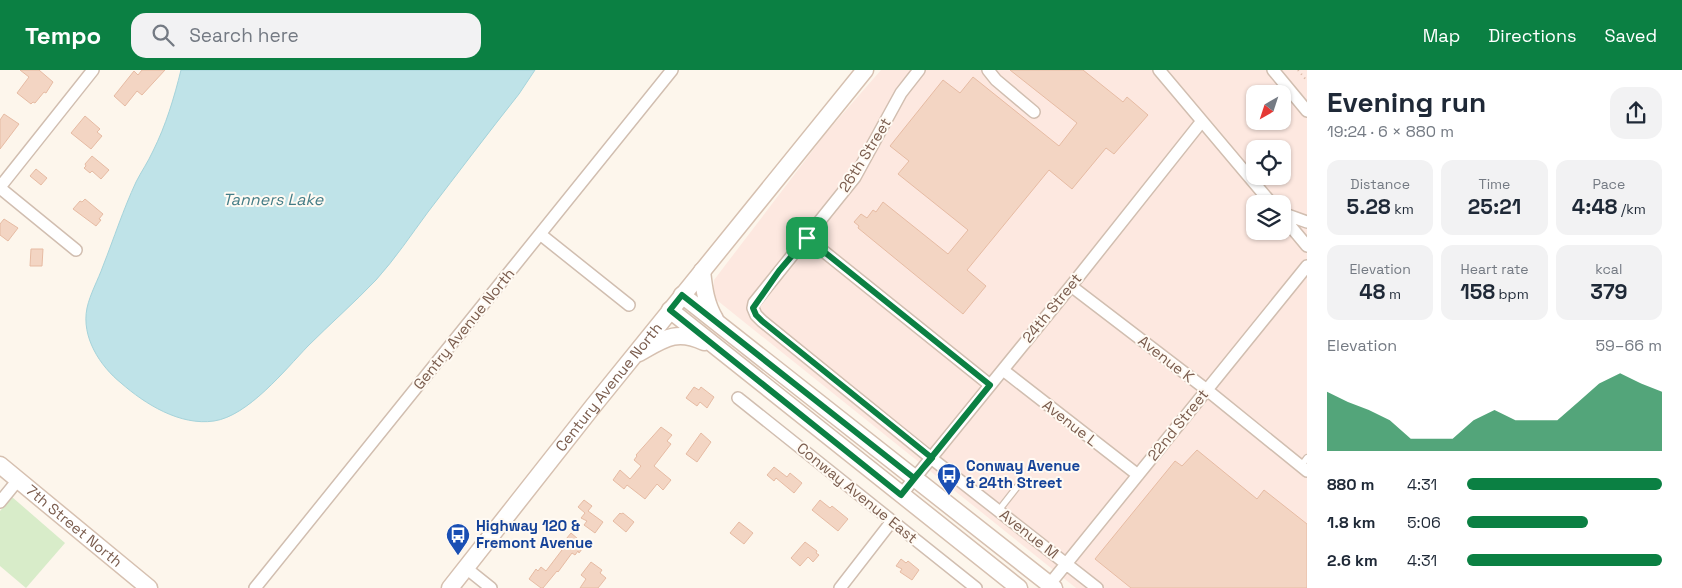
<!DOCTYPE html>
<html lang="en">
<head>
<meta charset="utf-8">
<style>
	body { margin:0; font-family:"Space Grotesk",sans-serif; background:#f2f2f3; color:#1f2937; height:100vh; display:flex; flex-direction:column; font-size:19px; white-space:nowrap }
	* { box-sizing:border-box; margin:0 }
	p { font-size:16px; color:#747a83 }
	.icon { flex:none; width:28px; height:28px; fill:none; stroke:currentColor; stroke-width:2; stroke-linecap:round; stroke-linejoin:round }
	.map { position:relative; flex:1; overflow:hidden }
	.panel { display:flex; flex-direction:column; background:#fff; width:375px }
	.panel>* { flex:none }
	.needle { width:32px; rotate:219deg }
	.tools { position:absolute; left:1246px; top:15px; display:grid; gap:10px }
	.tools a { display:grid; place-items:center; width:45px; height:45px; border-radius:10px; background:#fff; box-shadow:0 1px 4px #0004; font-size:25px }
	.pin { position:absolute; display:grid; place-items:center; width:42px; height:42px; color:#fff; margin:-21px; border-radius:10px; box-shadow:0 2px 8px #0006 }
	.round { display:grid; place-items:center; flex:none; width:52px; height:52px; border-radius:15px; background:#f2f2f3 }
	.head { display:flex; align-items:center; justify-content:space-between; height:85px; padding:0 20px }
	h1 { font-size:28px; font-weight:700; line-height:38px }
	.figures { display:grid; grid-template-columns:repeat(3,1fr); gap:8px; height:85px; padding:5px 20px }
	.figures div { display:grid; align-content:center; border-radius:12px; background:#f2f2f3; text-align:center }
	.figures b { font-size:21px; font-weight:700 }
	.figures small { font-size:14px; font-weight:400 }
	.figures p { font-size:14px }
	.chart { height:140px; padding:10px 20px }
	.chart p { display:flex; justify-content:space-between }
	.chart svg { width:100%; height:90px; margin-top:5px; fill:#0b8043; opacity:.7 }
	ul { padding:0 20px; list-style:none; font-size:16px }
	li { display:grid; grid-template-columns:80px 60px 1fr; align-items:center; height:38px }
	li i { height:12px; border-radius:6px; background:#0b8043 }
	header { display:flex; align-items:center; gap:30px; box-sizing:border-box; height:70px; padding:0 25px; background:#0b8043; color:#fff }
	header strong { font-size:24px }
	nav { display:flex; gap:28px; margin-inline-start:auto; font-size:18px }
	.search { width:350px; height:45px; background:#f2f2f3; display:flex; align-items:center; gap:12px; box-sizing:border-box; padding:0 18px; border-radius:15px; color:#747a83; font-size:19px }
	main { display:flex; flex:1; min-height:0 }
	.map>svg:first-child { display:block }
</style>
</head>
<body>
<header>
<strong>Tempo</strong>
<div class="search"><svg class="icon" aria-label="search" viewBox="0 0 24 24"><circle cx="10" cy="10" r="6"/><path d="M15 15l6 6"/></svg>Search here</div>
<nav><a>Map</a><a>Directions</a><a>Saved</a></nav>
</header>
<main>
<div class="map">
<svg width="1307" height="518" viewBox="0 0 1307 518">
	<rect width="100%" height="100%" fill="#fdf6ec"/>
	<!-- commercial -->
	<path fill="#fde8e0" fill-rule="evenodd" d="M881,0H1307V518H1076L713,227L714,210L826,63ZM1255,24H1282V51H1255ZM1255,79H1282V106H1255ZM1255,134H1282V161H1255Z"/>
	<!-- green -->
	<path fill="#d8ecc9" d="M12,427L65,473L26,518L0,496V441Z"/>
	<!-- water -->
	<path fill="#bfe3e8" stroke="#a5d3da" d="M181,0H535L519,24C488,63 458,103 428,142C411,165 395,189 376,210C354,233 330,254 308,276C285,300 248,346 214,351C180,356 145,334 121,313C100,296 81,267 87,238C90,224 98,210 103,196C114,168 123,140 136,112C141,102 148,92 153,81C166,55 174,28 181,0Z"/>
	<!-- building -->
	<path fill="#f3d5c3" stroke="#e6bba3" d="M20,0H39L53,12L46,23L44,22L35,33L33,32L31,34L17,23L29,7Z
		M142,0H165L142,25L137,21L125,36L114,26L134,1L138,5Z
		M1010,0H1083L1123,32L1127,27L1148,45L1114,84L1106,78L1072,119L1049,100L967,200L986,216L963,244L858,158L859,156L854,152L861,144L867,148L873,140L876,142L883,132L948,184L968,160L898,104L909,91L890,76L943,10L960,23L973,7L1059,76L1077,53Z
		M4,44L19,54L0,79V50Z
		M85,46L100,59L97,62L102,66L91,79L71,63Z
		M92,86L109,100L101,109L92,101L90,103L84,98L86,96L85,94Z
		M36,99L47,108L41,115L30,106Z
		M85,129L103,144L99,149L101,150L96,156L73,139L80,131L82,132Z
		M4,149L18,158L8,171L0,165V154Z
		M31,179H43L42,196H30Z
		M694,317L699,320L701,317L714,327L707,338L700,332L697,336L686,328Z
		M661,357L672,365L667,371L671,374L654,396L671,410L663,420L657,414L645,429L627,415L624,419L613,410L620,400L630,409L641,396L634,390L637,386L636,385Z
		M701,363L711,372L697,392L686,384Z
		M1197,380L1257,429L1264,420L1307,454V518H1131L1095,489L1175,391L1182,396Z
		M774,397L787,407L790,403L802,413L794,423L776,408L774,411L767,405Z
		M584,430L592,436L588,441L603,452L595,463L584,455L587,451L581,448L585,443L578,437Z
		M820,430L830,438L832,436L848,449L838,461L812,440Z
		M620,443L621,444L623,443L634,452L626,462L613,451Z
		M739,452L753,463L744,474L730,463Z
		M571,463L585,475L579,483L578,481L575,485L572,483L558,502L557,501L543,518H541L529,509L536,499L538,501L541,497L546,501L565,476L562,474Z
		M805,472L817,481L816,483L819,485L813,492L808,487L800,496L791,488Z
		M901,489L906,493L908,491L919,500L912,510L900,502L902,499L896,496Z
		M591,492L602,500L600,503L606,508L598,518H580L586,509L581,505Z"/>
	<g fill="none" stroke-linecap="round" stroke-linejoin="round">
		<!-- lane casing -->
		<g stroke="#d1beb0" stroke-width="8">
			<path id="lane" d="M1301,396L1307,388
				M999,440L1017,417"/>
		</g>
		<!-- street casing -->
		<g stroke="#d1beb0" stroke-width="14">
			<path id="street" d="M919,0L901,23L855,107L754,233L753,238L756,245L762,251L931,388L1097,518
				M988,0L996,10L1034,42
				M1159,0L1272,134
				M1273,0L1307,41
				M0,117L93,0
				M0,118L76,180
				M1282,143L1307,152
				M1282,146L1307,176
				M540,164L629,235
				M807,168L990,315
				M1071,216L1207,320L1307,401
				M1003,300L1138,405
				M738,328L976,518
				M901,425L1071,216L1202,51
				M0,432L18,410
				M466,498L491,518
				M1049,515L1307,196
				M255,518L672,0
				M840,518L892,451"/>
		</g>
		<!-- secondary casing -->
		<g stroke="#d6c0b0" stroke-width="19">
			<g id="secondary">
				<path d="M702,201C704,219 706,234 715,249"/>
				<path d="M682,225L1054,518"/>
				<path d="M670,240L1019,518"/>
				<path d="M639,283C664,269 676,259 704,272"/>
				<path id="s1" d="M0,395L149,518"/>
				<path id="s2" d="M450,518L594,335L865,0"/>
			</g>
		</g>
		<!-- path -->
		<path stroke="#d9b8a5" stroke-width="2" stroke-dasharray="1 4" stroke-linecap="butt" d="M1298,0L1307,11"/>
		<!-- lane -->
		<use href="#lane" stroke="#fff" stroke-width="5.5"/>
		<!-- street -->
		<use href="#street" stroke="#fff" stroke-width="11"/>
		<!-- secondary -->
		<use href="#secondary" stroke="#fff" stroke-width="16"/>
	</g>
	<g fill="none" stroke-linecap="round" stroke-linejoin="round">
		<!-- route casing -->
		<g stroke="#fff" stroke-width="10">
			<path id="route" d="M807,168L779,201L753,238L756,245L762,251L932,388L914,408L682,225L670,240L901,425L990,315L807,168"/>
		</g>
		<!-- route -->
		<use href="#route" stroke="#0b8043" stroke-width="6"/>
	</g>
	<!-- icons -->
	<defs>
		<g id="bus-pin" transform="scale(1.25)"><path d="M0 17L-7.5 6A9.5 9.5 0 1 1 7.5 6Z" fill="#1a4fb4" stroke="#fffaf3"/><path d="M-5-6H5V4H4V6H2V4H-2V6H-4V4H-5ZM-3.5-4V0h7V-4ZM-3.5 1.2v1.5H-2V1.2ZM2 1.2v1.5H3.5V1.2Z" fill="#fff"/></g>
	</defs>
	<g fill-rule="evenodd">
		<use href="#bus-pin" x="949" y="405"/>
		<use href="#bus-pin" x="458" y="465"/>
	</g>
	<g text-anchor="middle" stroke-width="4" stroke-linejoin="round" paint-order="stroke">
		<!-- street labels -->
		<g font-size="15" fill="#7a5c4d" stroke="#fffaf3">
			<text transform="translate(865 85) rotate(-58)" y="5">26th Street</text>
			<text transform="translate(1052 238) rotate(-51)" y="5">24th Street</text>
			<text transform="translate(464 259) rotate(-51)" y="5">Gentry Avenue North</text>
			<text transform="translate(1166 289) rotate(38)" y="5">Avenue K</text>
			<text dy="5" stroke="none"><textPath href="#s2" startOffset="256">Century Avenue North</textPath></text>
			<text transform="translate(1070 353) rotate(38)" y="5">Avenue L</text>
			<text transform="translate(1178 355) rotate(-51)" y="5">22nd Street</text>
			<text transform="translate(857 423) rotate(39)" y="5">Conway Avenue East</text>
			<text dy="5" stroke="none"><textPath href="#s1" startOffset="96">7th Street North</textPath></text>
			<text transform="translate(1029 464) rotate(38)" y="5">Avenue M</text>
		</g>
		<!-- transit labels -->
		<g font-size="15" font-weight="bold" fill="#164399" stroke="#fffaf3" text-anchor="start">
			<text x="966" y="401">Conway Avenue<tspan x="966" dy="17">&amp; 24th Street</tspan></text>
			<text x="476" y="461">Highway 120 &amp;<tspan x="476" dy="17">Fremont Avenue</tspan></text>
		</g>
		<!-- water labels -->
		<g font-size="16" font-style="italic" fill="#437c86" stroke="#fffaf3">
			<text x="273" y="135">Tanners Lake</text>
		</g>
	</g>
</svg>
<div class="tools">
<a><svg class="needle" viewBox="-14 -14 28 28"><path d="M0-13l5 13h-10z" fill="#e53935"/><path d="M0 13l5-13h-10z" fill="#747a83"/></svg></a>
<a><svg class="icon" aria-label="locate" viewBox="0 0 24 24"><circle cx="12" cy="12" r="6"/><path d="M12 2v4M12 18v4M2 12h4M18 12h4"/></svg></a>
<a><svg class="icon" aria-label="layers" viewBox="0 0 24 24"><path d="M12 4l9 5-9 5-9-5zM3 14l9 5 9-5"/></svg></a>
</div>
<div class="pin" style="left:807px;top:168px;background:#1e9e55"><svg class="icon" aria-label="arrive" viewBox="0 0 24 24"><path d="M6 21V4h12l-3 4 3 4H6"/></svg></div>
</div>
<section class="panel">
<div class="head"><div><h1>Evening run</h1><p>19:24 · 6 × 880 m</p></div><a class="round"><svg class="icon" aria-label="share" viewBox="0 0 24 24"><path d="M12 15V3M7 8l5-5 5 5M5 13v7h14v-7"/></svg></a></div>
<div class="figures">
<div><p>Distance</p><b>5.28<small> km</small></b></div>
<div><p>Time</p><b>25:21</b></div>
<div><p>Pace</p><b>4:48<small> /km</small></b></div>
</div>
<div class="figures">
<div><p>Elevation</p><b>48<small> m</small></b></div>
<div><p>Heart rate</p><b>158<small> bpm</small></b></div>
<div><p>kcal</p><b>379</b></div>
</div>
<div class="chart"><p><span>Elevation</span>59–66 m</p>
<svg viewBox="0 0 160 44" preserveAspectRatio="none"><path d="M0 44V15L10 20L20 24L30 29L40 38L50 38L60 38L70 29L80 24L90 29L100 29L110 29L120 20L130 11L140 6L150 11L160 15V44z"/></svg>
</div>
<ul>
<li><b>880 m</b>4:31<i style="width:100%"></i></li>
<li><b>1.8 km</b>5:06<i style="width:62%"></i></li>
<li><b>2.6 km</b>4:31<i style="width:100%"></i></li>
</ul>
</section>
</main>
</body>
</html>
